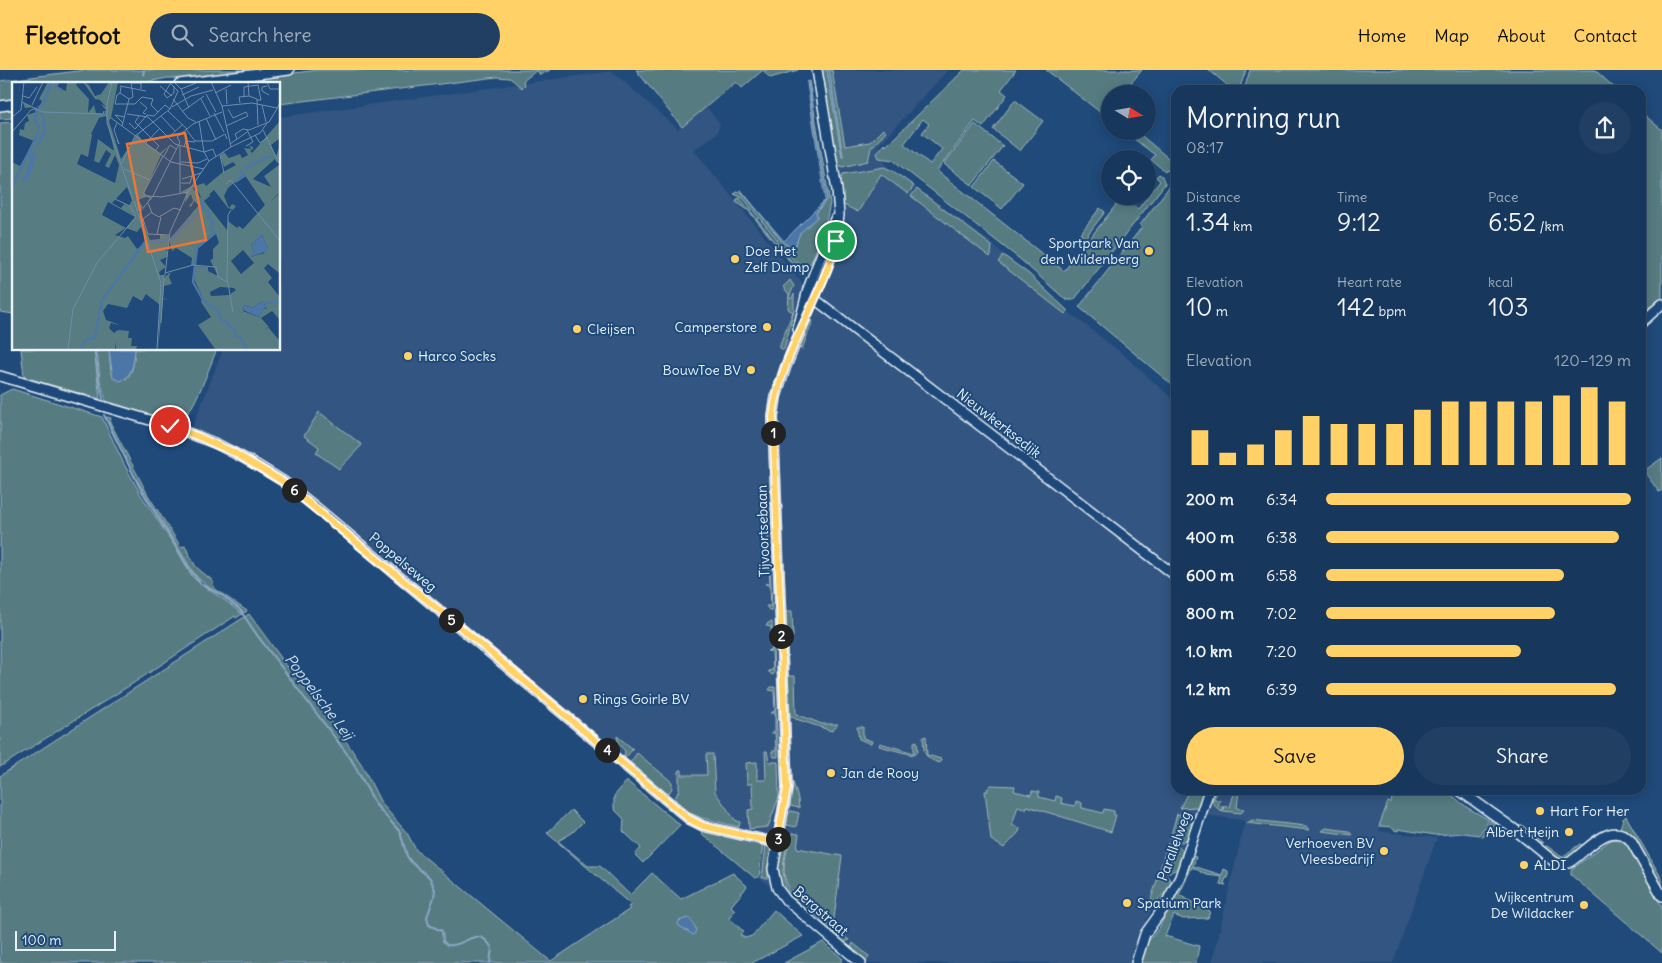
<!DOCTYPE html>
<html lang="en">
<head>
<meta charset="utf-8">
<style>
	body { margin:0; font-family:Delius,sans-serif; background:#203f62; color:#f1f3f6; height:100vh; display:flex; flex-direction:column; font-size:19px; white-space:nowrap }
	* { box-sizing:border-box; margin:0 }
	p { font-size:16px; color:#9eacbb }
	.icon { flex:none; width:28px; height:28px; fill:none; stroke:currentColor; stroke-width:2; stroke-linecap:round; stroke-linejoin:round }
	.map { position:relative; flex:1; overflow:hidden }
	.panel { position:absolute; left:1171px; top:15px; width:475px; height:710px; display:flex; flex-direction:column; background:#17385c; border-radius:15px; box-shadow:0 2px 12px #0003,0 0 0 1px #365272 }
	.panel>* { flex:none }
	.needle { width:32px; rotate:101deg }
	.tools { position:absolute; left:1101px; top:15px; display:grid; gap:10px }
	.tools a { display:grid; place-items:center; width:55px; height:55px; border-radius:50%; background:#17385c; box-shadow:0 2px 12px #0003,0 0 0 1px #365272; font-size:25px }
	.scale { position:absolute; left:15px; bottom:12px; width:101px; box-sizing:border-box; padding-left:5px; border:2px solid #e8f1f8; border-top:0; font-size:14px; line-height:18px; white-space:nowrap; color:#e8f1f8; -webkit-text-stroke:4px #1f4a7a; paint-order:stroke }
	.pin { position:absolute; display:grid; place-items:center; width:42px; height:42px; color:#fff; margin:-21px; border:2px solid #fff; border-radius:50%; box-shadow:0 1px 5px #0007 }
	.km { position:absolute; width:25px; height:25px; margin:-12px; border-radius:50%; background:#222; color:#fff; font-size:14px; line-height:25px; text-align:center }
	.round { display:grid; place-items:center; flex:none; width:52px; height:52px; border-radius:26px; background:#203f62 }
	.head { display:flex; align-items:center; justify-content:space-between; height:85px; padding:0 15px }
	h1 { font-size:28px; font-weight:600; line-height:38px }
	.metrics { display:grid; grid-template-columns:repeat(3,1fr); gap:8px; height:85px; padding:5px 15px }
	.metrics div { display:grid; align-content:center }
	.metrics b { font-size:25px; font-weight:600 }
	.metrics small { font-size:14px; font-weight:400 }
	.metrics p { font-size:14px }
	.chart { height:140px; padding:10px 15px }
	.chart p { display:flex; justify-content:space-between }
	.chart svg { width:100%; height:90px; margin-top:5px; stroke:#ffd166; stroke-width:6 }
	.button { display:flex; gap:10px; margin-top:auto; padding:10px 15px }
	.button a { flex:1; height:58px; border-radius:30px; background:#ffd166; color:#111; font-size:20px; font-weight:600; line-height:58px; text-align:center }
	.button a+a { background:#203f62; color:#f1f3f6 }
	ul { padding:0 15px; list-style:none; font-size:16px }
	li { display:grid; grid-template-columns:80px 60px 1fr; align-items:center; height:38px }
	li i { height:12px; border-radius:6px; background:#ffd166 }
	header { display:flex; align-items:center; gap:30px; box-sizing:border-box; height:70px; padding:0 25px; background:#ffd166; color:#111 }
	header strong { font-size:24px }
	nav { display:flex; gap:28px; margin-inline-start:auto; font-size:18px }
	.search { width:350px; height:45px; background:#203f62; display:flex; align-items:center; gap:12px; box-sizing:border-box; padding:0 18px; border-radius:28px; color:#9eacbb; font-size:19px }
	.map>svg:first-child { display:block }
</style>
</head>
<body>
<header>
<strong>Fleetfoot</strong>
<div class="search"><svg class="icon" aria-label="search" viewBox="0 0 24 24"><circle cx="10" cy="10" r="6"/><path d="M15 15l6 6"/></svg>Search here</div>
<nav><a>Home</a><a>Map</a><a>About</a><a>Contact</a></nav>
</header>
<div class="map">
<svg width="1662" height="893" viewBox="0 0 1662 893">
	<rect width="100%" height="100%" fill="#1f4a7a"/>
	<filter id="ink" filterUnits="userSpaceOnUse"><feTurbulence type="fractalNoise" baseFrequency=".02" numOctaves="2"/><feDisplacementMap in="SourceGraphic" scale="10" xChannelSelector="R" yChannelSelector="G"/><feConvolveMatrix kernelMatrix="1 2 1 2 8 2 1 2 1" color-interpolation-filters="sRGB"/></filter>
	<g filter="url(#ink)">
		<!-- built -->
		<path fill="#335481" d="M826,0H948L878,76L887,96L989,171L1060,235L1124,285L1176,332V720H1394L1379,761L1437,768L1393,893H1212L1245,751L1199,744L1146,851L1133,893H863L626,698L295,417L191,361L223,279H279V47L612,1L678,59L706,36L720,54L717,63L694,80L807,219L821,189L841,109Z"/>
		<!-- green -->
		<path fill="#577c81" stroke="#a0b6bc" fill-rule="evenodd" d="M85,0H264L194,9L168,8L136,14H14V31L0,32V11Z
			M318,0H550L540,5L537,0L523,11L525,15L522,18L510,8L497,7L279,34V14H228L240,10Z
			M636,0H798L770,8L763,0L742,18L736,12L682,57Z
			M821,0H827L842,86H843L829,0H832L845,76L870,72L883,59L886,62L871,78L868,91L842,97L836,93L826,33L828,32L823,3H821Z
			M964,0H1016L1001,20L1007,25L983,57L975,51L937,101L1064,201L1123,126H1127L1125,129L1138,139L1160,111L1156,107L1159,104L1162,106L1165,114L1074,230H1066L1021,190L893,90L879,88L877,83L884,74L886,76ZM923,49L929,54L922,63L942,79L930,94L904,74Z
			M1046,0H1142L1126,19L1124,18L1120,24H1110V36L1108,38L1110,40V50Z
			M1209,0H1246L1239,20H1233Z
			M1250,0H1595L1617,20H1244Z
			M809,11L830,133L825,157L811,193L806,196L795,192L743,128L734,124L741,120L783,172L791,177L795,176L800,163L817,147L816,143L827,129L808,14L806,12Z
			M1015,30L1043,51L1020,81L993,59Z
			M14,38V48L0,49V39Z
			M1641,42L1662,60V228L1641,247Z
			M14,52V244L0,242V53Z
			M975,54L1003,76L972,115L944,94Z
			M1124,61H1136L1174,93L1170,100L1165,101L1151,90L1155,85Z
			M994,91L1023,113L1002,139L974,117Z
			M884,97L893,101L914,116L908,124L881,104L858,142L842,134L839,111L843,104Z
			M1176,108V318L1079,237L1142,157L1140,155Z
			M917,119L992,176L991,185L990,187L911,126Z
			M740,128L794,194L804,198L801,205L748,140L736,132L737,129Z
			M1100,138L1105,142L1085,168L1080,164Z
			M1003,185L1029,204L1068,241L1065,244L998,192Z
			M790,210L794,216L789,227L791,229L794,224V241L784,280L780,278V274L793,242L788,239L789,224L783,217Z
			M809,249L813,251L802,279L798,277Z
			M21,279H94L100,329L24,307Z
			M97,279H109L111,303L126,309C134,302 134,289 135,279H217C210,295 195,340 182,349C178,352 174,351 170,351L106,331L100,310Z
			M12,319L102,347L124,394L141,425L176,478L192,506L199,513L227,532L242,544L236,548L235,546L132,614L0,697V325Z
			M319,342L362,375L339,399L316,383L319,377L304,366Z
			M106,347L111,348L110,352L148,425L181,477L185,476L196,497L213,511L214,518L247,541L244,543C229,527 206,520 193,502L132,402Z
			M1662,388V420L1659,422L1644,401Z
			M761,429H767L769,479H765L763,476V474L768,473V461L763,460L767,458L766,433L761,432Z
			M770,489L772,540H769L766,536H771L770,515L765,514L770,513L769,495L764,494L765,490Z
			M787,541H792L793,567H790L784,561V545Z
			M249,544L287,596L339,661L362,695L381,733L407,763L416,780L548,889L551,891L630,839L628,837L631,835L547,763L571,740L583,752L572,763L558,771L588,796H600L630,825L652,803L681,829L733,803L747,816L742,823H740L741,824L731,836L735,840L729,848L739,857V858L744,861L740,865L745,868L752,866L774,840L803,866L752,893H0V706Z
			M772,552L774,604L772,605L768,601L773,600L772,582L767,581L772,580L771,557L766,556L768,553Z
			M789,606H795L796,644L822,654H838L832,661L796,649L789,645L786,609Z
			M771,617H775L778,687H774L772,684V681H776L775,663H771L775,661V643H770L775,641L774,621L769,620Z
			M857,657H863V668L872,671L871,674L859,669Z
			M617,666L633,679L625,688H624L625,681L618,673Z
			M926,666L927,685L941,689L940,693C923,688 924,683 923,667Z
			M917,671L918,682L913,685L879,676L880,673L914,683V672Z
			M765,681H767L769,692H778L779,727L768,757L749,759L748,740L753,739L752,714H747L746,693L757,692V710H766Z
			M637,683L672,712V718L669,723H666L630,693Z
			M706,684H713L715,722L735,750L740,752L739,757L702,748L690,743L675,731V728L679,720V700H682V705H707Z
			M626,712H628L680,755L643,793L635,785L641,778L623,761L624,749L614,739V726Z
			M793,712L798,729L799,738L790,736V714Z
			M991,715L1015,716L1014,721L1031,725L1032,721L1039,722V727L1055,731L1056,726L1062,728L1061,733L1075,736L1076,731L1082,733V738L1103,743L1104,739L1114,741V745H1116L1111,762L1027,736L1026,739L1018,736L1012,755L1020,758L1019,762L1004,778L991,770L985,721H988L987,719Z
			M1189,720H1204L1198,737L1180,738Z
			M1214,720H1217L1214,729L1220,730L1218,735L1223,736L1222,741L1217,738L1212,732Z
			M1235,720H1239L1237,738L1244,739L1243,741L1241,743L1223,741L1224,736L1230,737Z
			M1392,720H1445L1468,738L1489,750L1479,765L1463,763L1435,765L1398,759V761L1394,760L1391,757L1379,756L1388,732L1391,733L1392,728L1389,727Z
			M791,741L799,743L796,757L787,755L786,753L788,744Z
			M1177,744L1183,745L1189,753L1193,754L1188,769L1181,772L1170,768Z
			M1626,746L1662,809V818L1633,768L1627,761L1620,758L1623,749Z
			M1252,750L1306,756L1309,760L1247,753Z
			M1491,750L1495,756L1488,766H1481Z
			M1521,754L1543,773L1536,772L1518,757Z
			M1326,758L1349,761L1352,765L1322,761Z
			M704,759L763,773L759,807L755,808L701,763Z
			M792,763L799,764L797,778L842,786L833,856L849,870L844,873C832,863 824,854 814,843C801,830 785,822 784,800C784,788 789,774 792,763Z
			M783,765L789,767C779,808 779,817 812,845L811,846C796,833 777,819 777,796C778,786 781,775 783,765Z
			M1614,769L1622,771L1627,775L1662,837V883L1571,805V800L1609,771Z
			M1168,773L1180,777L1184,783L1178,799L1170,802L1160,799Z
			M766,774L771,781L768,797V808H762Z
			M1580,774L1585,775C1565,791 1564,794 1543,777L1547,776L1562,787Z
			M1193,786L1196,787L1193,796L1222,805L1224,799L1228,801V808H1226L1224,813L1226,815L1220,814L1222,807L1207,805L1192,797L1179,825L1210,841L1208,848L1183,849L1174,845L1165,866L1199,876L1196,893H1140L1146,874L1159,858L1182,813Z
			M1159,804L1168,807L1172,813C1166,824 1155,831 1147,842Z
			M823,872L843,889L840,893H784Z
			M853,873L869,886L866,891L851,878Z"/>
		<!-- water -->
		<path fill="#4b76a5" stroke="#8aa7c6" d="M827,0H829L843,87L842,86Z
			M808,13L827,129L816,142L817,147L800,163L795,176L791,177L783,172L741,121L784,171L825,130L807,14Z
			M109,279H135C133,292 134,304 121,311L113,308Z
			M688,848L691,850L696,859L695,863L693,865L678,855L679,851Z"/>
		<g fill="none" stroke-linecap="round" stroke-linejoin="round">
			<!-- stream -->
			<path stroke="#8aa7c6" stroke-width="2" d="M143,5L144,0
				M95,279L99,312L103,329
				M104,345L140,418L192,503L201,514L221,525L240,540L257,565L351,689L376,735L400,762L407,786L411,792L430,808L435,820L434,827L427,847L429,855L442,861L443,871L447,875C466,878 476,853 492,878L490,893"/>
			<!-- secondary casing -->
			<g stroke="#e8f1f8" stroke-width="12">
				<path id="secondary" d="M817,0L837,120L839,145L834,179L786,296L776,327L773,347L787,718L773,799L777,818L786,830L861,893
					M179,14L289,0
					M0,36L14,34
					M808,219L816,230L1176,506
					M1641,253L1662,234
					M798,259L808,219L835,149
					M0,306L170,356L217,374L257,395L283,411L318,439L689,749L703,756L777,773
					M1459,720L1514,759L1557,794H1565L1570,792C1587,781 1611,748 1631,771L1662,826
					M1136,893L1145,864L1163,839L1180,807L1209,720"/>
			</g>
			<!-- secondary -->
			<use href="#secondary" stroke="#1f4a7a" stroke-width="9"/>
		</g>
	</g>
	<g fill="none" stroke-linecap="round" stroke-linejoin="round" filter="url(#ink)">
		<!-- route casing -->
		<g stroke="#fff" stroke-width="10">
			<path id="route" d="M170,356L199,367L233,382L282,411L461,558L689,749L703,756L777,773L787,718L773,347C779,286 822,230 836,171"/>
		</g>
		<!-- route -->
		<use href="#route" stroke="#ffd166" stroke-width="6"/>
	</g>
	<!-- markers -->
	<g fill="#ffd166" stroke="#1f4a7a" stroke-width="2">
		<circle cx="1149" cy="181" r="5"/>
		<circle cx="735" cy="189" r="5"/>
		<circle cx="767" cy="257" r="5"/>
		<circle cx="577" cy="259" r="5"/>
		<circle cx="408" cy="286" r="5"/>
		<circle cx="751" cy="300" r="5"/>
		<circle cx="583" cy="629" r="5"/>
		<circle cx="831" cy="703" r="5"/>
		<circle cx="1540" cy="741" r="5"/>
		<circle cx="1569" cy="762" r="5"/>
		<circle cx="1384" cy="781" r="5"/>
		<circle cx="1524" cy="795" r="5"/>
		<circle cx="1127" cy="833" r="5"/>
		<circle cx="1584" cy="835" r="5"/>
	</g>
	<g text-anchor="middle" stroke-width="4" stroke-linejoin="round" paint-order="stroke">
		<!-- poi labels -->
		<g font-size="14" fill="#e8f1f8" stroke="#1f4a7a" text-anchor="start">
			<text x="1139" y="178" text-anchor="end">Sportpark Van<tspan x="1139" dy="16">den Wildenberg</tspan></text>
			<text x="745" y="186">Doe Het<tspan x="745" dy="16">Zelf Dump</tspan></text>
			<text x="757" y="262" text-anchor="end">Camperstore</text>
			<text x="587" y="264">Cleijsen</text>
			<text x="418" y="291">Harco Socks</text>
			<text x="741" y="305" text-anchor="end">BouwToe BV</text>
			<text x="593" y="634">Rings Goirle BV</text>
			<text x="841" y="708">Jan de Rooy</text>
			<text x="1550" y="746">Hart For Her</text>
			<text x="1559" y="767" text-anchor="end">Albert Heijn</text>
			<text x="1374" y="778" text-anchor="end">Verhoeven BV<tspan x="1374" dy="16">Vleesbedrijf</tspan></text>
			<text x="1534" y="800">ALDI</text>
			<text x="1574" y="832" text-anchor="end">Wijkcentrum<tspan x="1574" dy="16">De Wildacker</tspan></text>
			<text x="1137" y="838">Spatium Park</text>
		</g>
		<!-- street labels -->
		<g font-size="14" fill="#e8f1f8" stroke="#1f4a7a">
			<text transform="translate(999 353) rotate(38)" y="5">Nieuwkerksedijk</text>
			<text transform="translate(763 461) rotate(-92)" y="5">Tijvoortsebaan</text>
			<text transform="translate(403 492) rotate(40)" y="5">Poppelseweg</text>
			<text transform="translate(1174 776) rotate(-70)" y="5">Parallelweg</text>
			<text transform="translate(821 841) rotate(41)" y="5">Bergstraat</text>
		</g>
		<!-- water labels -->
		<g font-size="15" font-style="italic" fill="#d0dfec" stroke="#1f4a7a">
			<text transform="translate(319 627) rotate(53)" y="5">Poppelsche Leij</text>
		</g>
	</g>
	<!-- overview -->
	<g transform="translate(12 12)">
		<rect width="268" height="268" fill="#1f4a7a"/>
		<path d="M36,0H46L44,5L54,9L55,0H66L64,3L77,17L76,31L82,23L84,31L92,32L94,27H93L89,22L94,25L88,18L83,17L71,0L77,3L83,14L89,12L97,0H106L99,36L109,44L99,36L97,39L109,77L124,54L131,48L137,43L130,49L134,53L130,49L126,53L130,58L148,71L157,64L149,73L132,111L140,116L135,121L138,116L134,115L126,118L131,125L126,130L138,158L148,157V152L157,154L156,164L152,166L155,169V175L148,178L154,185L147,190L148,193H153L150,197L159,190L157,195L160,202L152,204L151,216L156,218L151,217L146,267L148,223L134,212L130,219L121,214L115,226L96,222L91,229L94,238L108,243L99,241L97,246L102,251L106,248L117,249L116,256H120L119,264H125L124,267H104V260L103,267H0V80L8,84L22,59L7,53L8,47L12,48L13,41L17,39L15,33L24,30L21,25L13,26L11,21L26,27L30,19L27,17ZM94,34L102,68H101L79,52L87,36ZM80,53L86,57L82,79L87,81L94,68L99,72L93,84L97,86L103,73L107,83L103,101L65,82L69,72L76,75ZM115,105L120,118L117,124L112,122L109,126L100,121ZM96,120L123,135L114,146L90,133ZM129,145L134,160L125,167L116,154L113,156L103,153L114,146L125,150ZM267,40V57L259,63L264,74L267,66V77L265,81L263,77L241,97L259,105L252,94L267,83V111L258,120L267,112V191L256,182L252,186L260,196L256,200L267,214V237L260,229L249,236L257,245L253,248L256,245L267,258V267H203L186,243L199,235L189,220L190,214L181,195L184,184L196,185V189L206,194L198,178L201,177V167L207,161L204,152L186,166L183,183H179L180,176L164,166L160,169L157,158L187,123L182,119L179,125L177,124L181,119L179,112L173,121L174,112L169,110L183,102L181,107L190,117L183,104L192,101L194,104L211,90L224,83L221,80L212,85L208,73L212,70L217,76L228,72L230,76L236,73L232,66L239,67L237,63L242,66L238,69L240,71ZM232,92L253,123L231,147L227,144L225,146L216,139L215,148L192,119L198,114V112L192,117L202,108L216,126L221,128L224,124L220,122L217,126L212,114L216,106ZM250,153L256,166L249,174L251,171L239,175L242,170L239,163ZM231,168L242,181L229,192L219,179ZM208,205L222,206L224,208L217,213L199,214L198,210ZM251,219L255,227L252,226L247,235L231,229L232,223L240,226Z" fill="#577c81" fill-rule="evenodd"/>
		<path d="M30,50L34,52L22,70L24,74L17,97L9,101L16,86L18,72L22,70ZM250,153L257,168L239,175L242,170L239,163ZM251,219L253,221L258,219H264L267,221L252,222L256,225L252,226L247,235L231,228L232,223L240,226Z" fill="#4b76a5"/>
		<path fill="none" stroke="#4b76a5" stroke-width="2.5" d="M46,7L50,8L44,5L46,0M26,26L32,21L39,0M25,28L23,37L27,47M30,31L33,49M233,86L259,74M223,100L232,94L229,89M0,105L27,49M191,120V127L197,130L196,135L201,139L199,147L203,151L185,166L181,200L191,218L206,229L209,238L217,241L216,244L222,247L223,254L228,255L235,267M158,158L186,131L191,117M137,160L156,159M69,267L73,259L83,255L90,218L133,160"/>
		<path fill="none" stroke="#6f8dac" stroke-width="1" d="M100,0L95,21V41L121,118M162,0L169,7L177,26M236,0L237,14L245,17L246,43M255,0L258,7H268M120,1H129V7M158,2L152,12L155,16L162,11V4M108,4L134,9M148,4L160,14M255,4L250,5V9L257,13M109,5L108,11L117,17M169,7L184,1M214,7L215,22M108,11L105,13L103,22H123L130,15L141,17L139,23L146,30M203,11L219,3M194,12L204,30M170,13L187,5M11,14L17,16L25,5M232,15V5L246,3L249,18H245M161,17L176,36L184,40M189,17L198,34M10,20L31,30L91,32L92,29M128,20L135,26L131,31L134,32M228,21L227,15L237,14M20,23L31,0M250,23L254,40M210,24L240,21L265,26L268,21M160,25L179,14L201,8M156,29L175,47M171,29L192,14M202,31L212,50M115,32L136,35L163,62L192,70L197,79M135,33L142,34L153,23L158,27M127,34L123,40L147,64L143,69M149,34L163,49M0,35L9,28L12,0M99,36L159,80L192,87M194,36L204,58M187,39L192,70M105,41L102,48L107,62L105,58M111,41L103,33L113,35M117,41L123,47L135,33M110,44L117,17L121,15L119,0M214,44L236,34L234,30L221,36L216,27M174,47L183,59M251,48L268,83M0,50L19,28L25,26M243,53L248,61L256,55M157,55L171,42M225,57L223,52L231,47L237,48L257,40L266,25M183,59H200L213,52L215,57M134,61L148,46M218,62L235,50M168,64V111M234,64L241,60L235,48M172,65L174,59L183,60M219,65L248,51L255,41M192,70L201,67L204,75M208,73L212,91M152,74L158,63L164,67M169,80L186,81L195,77M110,81L123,54L158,27L166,9L157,0M112,87L138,98M170,97L189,91M169,101H178L180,94M214,102L219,98L268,159M176,110L197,79L219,65L210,24L199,0M135,114L149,115L176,110M132,115V110L151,74M103,117L118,124M122,119L149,201L145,267M136,121L140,131L147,135L162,126L169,128M219,128L216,133L215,196L221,230M128,130L141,114L168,60L165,55L181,42L210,30M140,130L131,137L136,152L157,153M145,152L149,135M153,191L181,183L204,185L206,195L215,200M150,197L153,193L158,150L176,110M149,241L152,196M56,267L61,227L85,181L124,135L118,124"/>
		<path fill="#e8773b" fill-opacity="0.15" stroke="#e8773b" stroke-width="2.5" d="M173,51L194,158L136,170L115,62Z"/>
		<rect width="268" height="268" fill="none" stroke="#e8f1f8" stroke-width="2.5"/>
	</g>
</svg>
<div class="tools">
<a><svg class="needle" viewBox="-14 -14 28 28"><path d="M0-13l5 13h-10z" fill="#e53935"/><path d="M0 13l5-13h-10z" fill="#9eacbb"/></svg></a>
<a><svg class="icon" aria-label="locate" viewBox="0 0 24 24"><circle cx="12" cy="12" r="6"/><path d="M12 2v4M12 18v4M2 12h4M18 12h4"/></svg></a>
</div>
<div class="scale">100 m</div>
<div class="pin" style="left:836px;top:171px;background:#1e9e55"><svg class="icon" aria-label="arrive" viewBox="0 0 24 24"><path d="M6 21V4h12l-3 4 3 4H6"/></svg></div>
<div class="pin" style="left:170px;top:356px;background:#d93025"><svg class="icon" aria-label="check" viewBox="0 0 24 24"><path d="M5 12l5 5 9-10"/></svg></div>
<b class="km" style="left:773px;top:363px">1</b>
<b class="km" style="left:781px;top:566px">2</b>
<b class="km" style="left:778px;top:769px">3</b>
<b class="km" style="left:607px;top:680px">4</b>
<b class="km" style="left:451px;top:550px">5</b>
<b class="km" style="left:294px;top:420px">6</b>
<section class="panel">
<div class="head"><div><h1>Morning run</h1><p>08:17</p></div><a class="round"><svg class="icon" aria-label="share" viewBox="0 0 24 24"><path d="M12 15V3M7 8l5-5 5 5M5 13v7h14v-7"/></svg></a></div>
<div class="metrics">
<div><p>Distance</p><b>1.34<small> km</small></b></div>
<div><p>Time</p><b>9:12</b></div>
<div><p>Pace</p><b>6:52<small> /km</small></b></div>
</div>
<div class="metrics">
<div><p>Elevation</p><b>10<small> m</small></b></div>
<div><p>Heart rate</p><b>142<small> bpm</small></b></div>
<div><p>kcal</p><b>103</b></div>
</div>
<div class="chart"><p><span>Elevation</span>120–129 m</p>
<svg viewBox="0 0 160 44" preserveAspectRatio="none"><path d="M5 44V27M15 44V38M25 44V34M35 44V27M45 44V20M55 44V24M65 44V24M75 44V24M85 44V17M95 44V13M105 44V13M115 44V13M125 44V13M135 44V10M145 44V6M155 44V13"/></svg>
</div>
<ul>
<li><b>200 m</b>6:34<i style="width:100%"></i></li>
<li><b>400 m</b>6:38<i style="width:96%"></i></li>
<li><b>600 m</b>6:58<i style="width:78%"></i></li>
<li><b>800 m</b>7:02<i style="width:75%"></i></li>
<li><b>1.0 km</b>7:20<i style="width:64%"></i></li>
<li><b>1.2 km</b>6:39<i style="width:95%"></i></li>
</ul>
<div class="button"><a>Save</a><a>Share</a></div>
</section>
</div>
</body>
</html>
